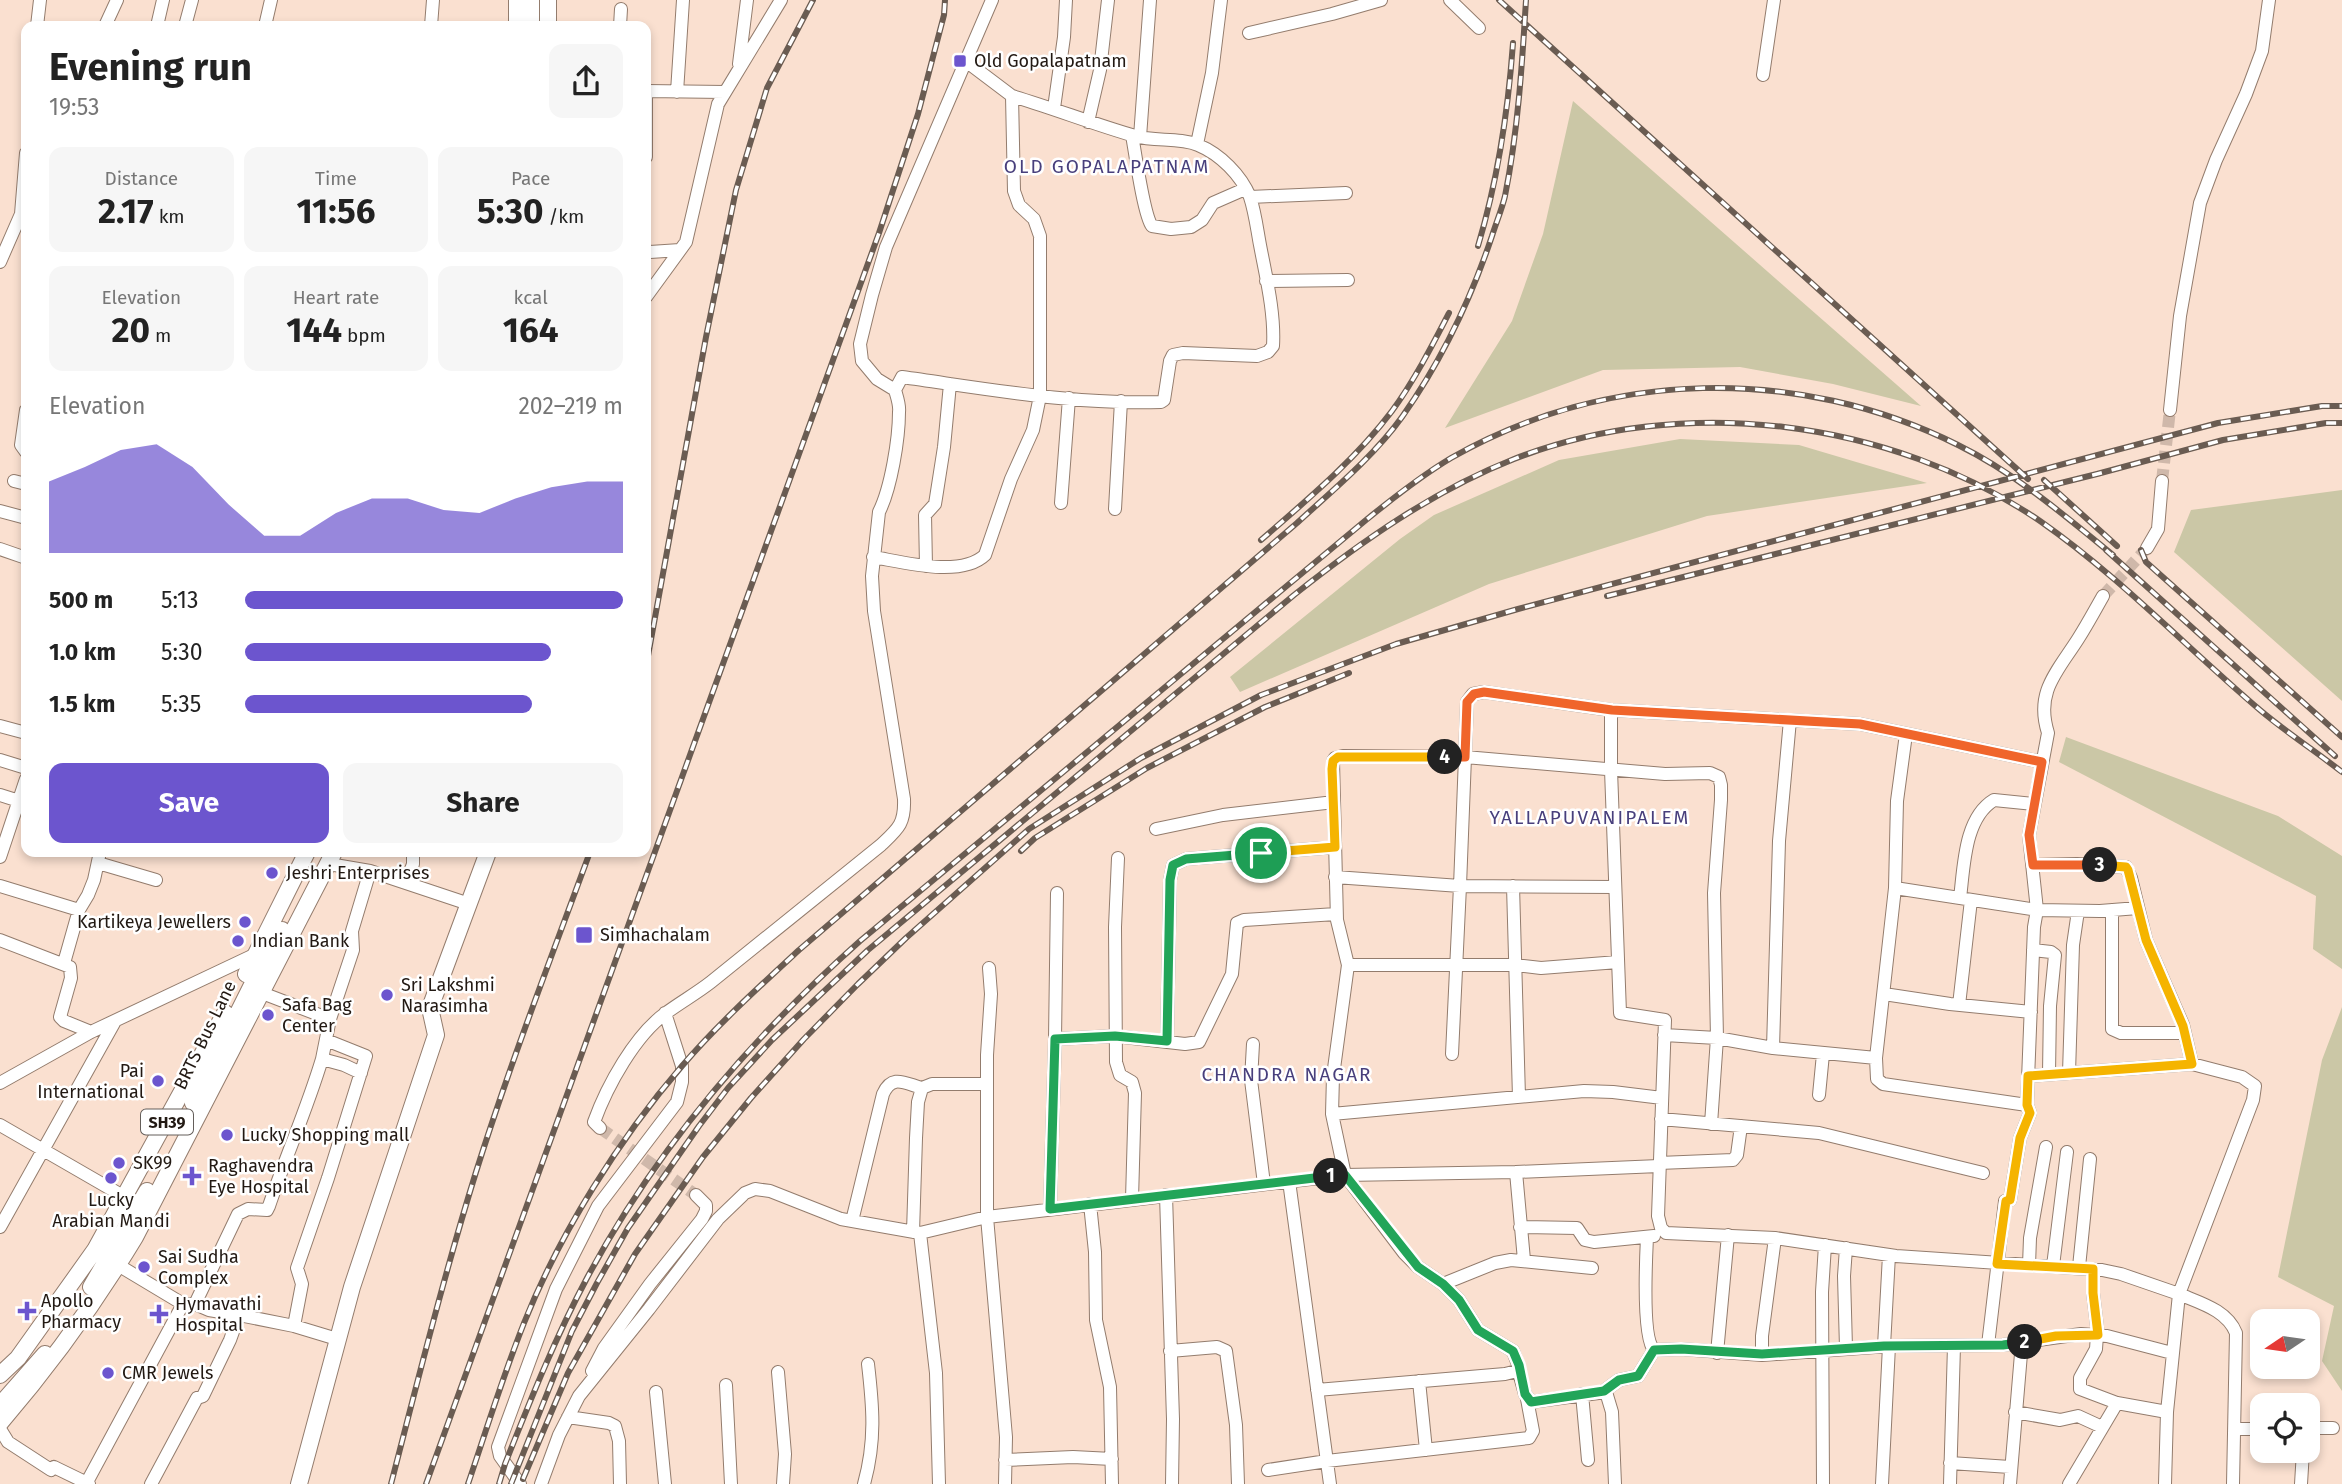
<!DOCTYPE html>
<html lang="en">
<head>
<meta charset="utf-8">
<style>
	body { margin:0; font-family:"Fira Sans",sans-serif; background:#f6f6f6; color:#222; height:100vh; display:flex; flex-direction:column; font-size:26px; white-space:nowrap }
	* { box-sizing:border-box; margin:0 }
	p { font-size:23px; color:#767676 }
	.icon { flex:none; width:38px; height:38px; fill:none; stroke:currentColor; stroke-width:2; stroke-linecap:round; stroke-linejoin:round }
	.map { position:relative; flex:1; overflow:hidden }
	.details { position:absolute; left:21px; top:21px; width:630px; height:836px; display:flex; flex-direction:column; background:#fff; border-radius:14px; box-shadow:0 4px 10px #0003 }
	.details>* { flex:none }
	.needle { width:46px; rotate:257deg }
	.tools { position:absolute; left:2250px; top:1309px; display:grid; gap:14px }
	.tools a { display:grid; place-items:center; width:70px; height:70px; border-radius:14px; background:#fff; box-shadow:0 4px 10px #0003; font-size:35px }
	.pin { position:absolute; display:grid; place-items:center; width:60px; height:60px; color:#fff; margin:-30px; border:4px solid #fff; border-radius:50%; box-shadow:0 2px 7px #0007 }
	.km { position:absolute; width:35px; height:35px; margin:-18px; border-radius:50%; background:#222; color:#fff; font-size:19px; line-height:35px; text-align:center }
	.round { display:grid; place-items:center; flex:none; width:74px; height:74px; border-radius:14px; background:#f6f6f6 }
	.headline { display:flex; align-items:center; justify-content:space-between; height:119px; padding:0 28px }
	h1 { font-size:38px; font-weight:700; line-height:52px }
	.figures { display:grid; grid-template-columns:repeat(3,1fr); gap:10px; height:119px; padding:7px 28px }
	.figures div { display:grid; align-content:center; border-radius:14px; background:#f6f6f6; text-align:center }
	.figures b { font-size:35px; font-weight:700 }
	.figures small { font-size:19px; font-weight:400 }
	.figures p { font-size:19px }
	.chart { height:196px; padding:14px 28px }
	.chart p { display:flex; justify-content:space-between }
	.chart svg { width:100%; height:126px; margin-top:7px; fill:#6c55ce; opacity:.7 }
	.cta { display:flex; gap:14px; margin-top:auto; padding:14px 28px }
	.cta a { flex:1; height:80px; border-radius:14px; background:#6c55ce; color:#fff; font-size:28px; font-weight:700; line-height:80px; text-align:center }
	.cta a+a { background:#f6f6f6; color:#222 }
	ul { padding:0 28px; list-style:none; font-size:23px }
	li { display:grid; grid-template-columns:112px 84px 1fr; align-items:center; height:52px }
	li i { height:18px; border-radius:9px; background:#6c55ce }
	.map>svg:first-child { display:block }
</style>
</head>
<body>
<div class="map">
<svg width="2342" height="1484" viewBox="0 0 2342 1484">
	<rect width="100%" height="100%" fill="#fae0d0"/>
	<!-- green -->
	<path fill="#cbc7a6" d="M1573,101L1921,406L1833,384L1740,367L1603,370L1445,428L1512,321L1543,234Z
		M1680,439L1799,445L1927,483L1707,516L1489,584L1240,692L1230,677L1400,539L1434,515L1559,460Z
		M2342,490V701L2174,552L2191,510Z
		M2066,737L2278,816L2342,856V969L2313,949L2316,896L2059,762Z
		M2342,1007V1391L2322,1361L2334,1306L2278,1277L2322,1060Z"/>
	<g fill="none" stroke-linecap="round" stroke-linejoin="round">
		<!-- minor-tunnel -->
		<path stroke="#cfb8aa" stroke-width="12" stroke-dasharray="12 6" stroke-linecap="butt" d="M2162,481L2170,410
			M2103,596L2147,548
			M600,1128L696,1195"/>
		<!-- minor casing -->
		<g stroke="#937c6d" stroke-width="14">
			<path id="minor" d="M1450,0L1479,28
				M37,26L40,0
				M105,26L117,0
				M157,26L163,0
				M185,26L192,0
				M265,26L271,0
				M431,26L433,0
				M620,26L621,9
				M1249,33L1332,14L1381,0
				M739,64L747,0
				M1763,75L1774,0
				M646,91L725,92
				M677,92L683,0
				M1054,108L1064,37L1066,0
				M1088,122L1100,70L1108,0
				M1132,135C1135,152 1144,216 1152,226L1171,229L1191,227L1202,220L1213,203L1245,189
				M1140,137L1150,0
				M1197,144L1212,73L1221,0
				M646,157V91
				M1250,197L1346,193
				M646,250L650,252L680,250
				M0,262L21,214L26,153
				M1266,281L1348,280
				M646,297L686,242L718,104L781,0
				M895,390L902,377C988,389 1075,405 1161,402L1164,400L1170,361L1173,355L1183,353L1257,356L1268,352L1273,346C1275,313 1266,277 1260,245C1257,229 1255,212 1250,197C1241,175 1220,154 1198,145C1179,137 1155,142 1135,136C1093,124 1053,108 1012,96
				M26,410L21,445L26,452
				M2170,410L2180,316L2200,203L2216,160L2246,94L2262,51L2269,0
				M14,481L26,484
				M1061,503L1069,398
				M1115,509L1121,401
				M0,511L26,518
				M2147,548L2158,529L2162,481
				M0,549L26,558
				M873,557C903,562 961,578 985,555L1011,479L1033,430L1040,396V236L1034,219L1019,205L1014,191L1012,96L967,62
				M926,566L925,515L935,504L936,498L944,447L950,384
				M0,726L26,733
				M0,760L26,768
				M2042,762L1860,724L1611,710V770L1620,1013L1665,1020L1658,1216L1661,1228L1666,1233L1775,1238L1896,1256L2102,1270L2121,1274L2179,1294L2167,1412L2165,1484
				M0,795L19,801
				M1156,829L1223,815L1334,802
				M0,857L26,779
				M1118,858L1115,927L1116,1062L1120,1075L1132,1082L1135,1093L1132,1199
				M98,863L156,880
				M329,864L370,871L469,904
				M2033,865L2077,864L2126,867L2131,878L2146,940L2183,1025L2192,1064
				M1335,877L1460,886L1465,757L1665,774L1710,773L1719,777L1721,785V800L1714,893L1717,1038L1711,1124
				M406,883L413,864V852
				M0,886L79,910
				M1513,886L1519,1097
				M1895,888L1897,801L1906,734
				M1960,898C1964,867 1964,818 1994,800L2034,804
				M2112,910V1029L2121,1033H2185
				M0,940L70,967L71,978L60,1017L64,1021L91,1032
				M2033,950L2051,952L2055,955L2050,1006L2049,1074
				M64,963L79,910L88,895L94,880L100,852
				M1348,965H1515L1541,968L1618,962
				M989,968L991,994L987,1055V1217L1006,1437L1005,1484
				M262,993L330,1019
				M1884,994L1950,1004L2031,1012
				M1959,1005L1971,900
				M1664,1035L1717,1038L1773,1048L1876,1058L1895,888L2037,910L2100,911L2138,908
				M1055,1039L1115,1036L1185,1044L1199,1042L1232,974L1237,923L1244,920L1336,914
				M1167,1041L1170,880L1173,865L1186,859L1335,847
				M1253,1044L1251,1080L1264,1184
				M1773,1048L1779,841L1790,720
				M1452,1054L1460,886L1615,887
				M1876,1058L1877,1079L1883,1084L2027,1105
				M361,1073L344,1065L322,1059L330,1019L353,950L352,931L370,871
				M2069,1073L2073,945L2078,911
				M2028,1076L2192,1064L2242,1077L2255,1086L2253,1100L2179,1294C2200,1303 2227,1310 2236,1333L2233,1484
				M0,1083L91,1032L256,954
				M1819,1095L1823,1054
				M1332,1114L1584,1091L1613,1092L1662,1098
				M1661,1119L1819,1133L1983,1173
				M0,1125L123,1196
				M600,1128L594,1122C607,1086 635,1035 666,1013C681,1002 697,993 711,982L881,845C898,829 905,824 904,799L874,611L872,576L879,512C891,488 899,439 899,412C900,405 897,397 895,390L877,379L862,361L860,344L872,295L886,247L992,0
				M1659,1163L1733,1160L1737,1155L1741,1126
				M1516,1172L1524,1260
				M1289,1181L1330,1484
				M1166,1195L1173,1419L1172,1484
				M1090,1204L1095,1252L1096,1320L1110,1387L1112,1484
				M1050,1209L1055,1039L1057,893
				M852,1221L883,1094C892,1074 904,1083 922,1088
				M0,1227L114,1023
				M1520,1227L1577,1228L1585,1240L1594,1242L1654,1236
				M913,1232L916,1138L918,1102L922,1088L932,1084H987
				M920,1233L936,1373L939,1484
				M1647,1237C1646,1258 1642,1338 1654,1350L1681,1349L1762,1355L1889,1346L2003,1345L2081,1334L2107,1336L2172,1353
				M118,1265L183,1304H195L209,1310L239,1315
				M2029,1265L2030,1238L2046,1147
				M2053,1266L2067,1152
				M2079,1267L2090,1159
				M2093,1269V1293L2098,1335
				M1443,1284L1495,1263L1511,1260L1592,1268
				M195,1304L238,1214L248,1209L267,1210L269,1206C286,1156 307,1109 322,1059
				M294,1326L302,1284L297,1268L328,1178L366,1056L326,1040
				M2097,1335L2096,1349L2080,1378V1389L2117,1403L2167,1412
				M1988,1345L2005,1201L2010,1200L2020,1138L2030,1113L2027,1105L2034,927L2037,910L2029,835L2048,733C2035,692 2057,672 2078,639C2087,625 2095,610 2103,596
				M1884,1346L1889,1255
				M1846,1348L1844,1276L1846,1248
				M1170,1351L1217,1347L1226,1351L1236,1425L1238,1484
				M1717,1353L1728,1235
				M1762,1355V1336L1775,1238
				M1518,1369L1525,1394L1531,1402L1606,1392L1612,1412L1615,1484
				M592,1371L604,1348L650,1284L702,1219L706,1211V1205L696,1195
				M778,1372L785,1454L783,1484
				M1419,1381L1426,1450
				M726,1385L731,1484
				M1317,1390L1505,1374L1517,1371L1519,1367L1513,1351L1478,1330L1459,1300L1443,1284L1418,1267L1404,1253L1345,1175L1332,1114L1333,1076L1348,965L1337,920L1333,761L1335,758L1343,756L1465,757L1467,702L1473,694L1484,692L1611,710
				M1604,1391L1619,1380L1638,1376L1654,1350
				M656,1392L665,1484
				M1582,1394L1588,1460
				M2015,1412L2060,1420L2078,1416L2102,1427
				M568,1417L609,1423L615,1426L619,1441L620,1484
				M2308,1428H2333
				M0,1429L8,1442L51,1470L54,1467L89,1484
				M2236,1429H2263
				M1005,1460L1073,1457L1112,1459
				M1950,1463L2010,1467
				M1268,1470L1327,1461L1529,1438L1533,1431L1527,1399
				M87,1482L183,1304
				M151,1484L197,1398L203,1396L230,1340L239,1315L294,1326L337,1339
				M520,1484L500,1456L498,1447L556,1289L598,1206L677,1102L682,1082V1066L665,1013
				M541,1484L559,1435L579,1396L649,1309L718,1219L745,1193L755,1189L770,1191L841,1219L920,1233L987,1217L1345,1175L1516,1172L1659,1166
				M864,1484C876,1441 873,1407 868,1364
				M1823,1484L1822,1292L1825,1245
				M1882,1484L1889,1346
				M1950,1484L1954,1346
				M2010,1484L2022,1342
				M2069,1484L2117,1403
				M2301,1484L2303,1451"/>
		</g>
		<!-- major casing -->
		<g stroke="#937c6d" stroke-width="18">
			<path id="major" d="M517,26V0
				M531,26V0
				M548,26V0
				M246,974L307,852
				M193,1103L254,981L282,930
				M91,1287L147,1191
				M0,1375L18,1358L95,1250L225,1013
				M0,1405L45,1354
				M0,1423C50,1365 95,1303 135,1237L334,852
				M299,1484L352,1287L436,1035L430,1008L488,852"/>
		</g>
		<!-- minor -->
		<use href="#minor" stroke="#fff" stroke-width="12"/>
		<!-- major -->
		<use href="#major" stroke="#fff" stroke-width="16"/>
		<!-- rail casing -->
		<g stroke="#6a5c52" stroke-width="6">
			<path id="rail" d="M1499,0L2028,479
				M1478,246C1498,179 1508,112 1513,43
				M2044,480L2117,546
				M1261,540C1307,500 1355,460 1392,411C1414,381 1432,346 1449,313
				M2106,550L2335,756
				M2141,550L2146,562L2342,737
				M1607,596L2097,474L2223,440L2326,423H2342
				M646,667L706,337L736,190L767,88L813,0
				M1021,851L1035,838L1147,768L1265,707L1349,673
				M523,1479L568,1373L635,1254L703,1157L751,1098L804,1039L858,984L906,938L1029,829L1141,758L1261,695L1396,644L1518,609L2218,423L2322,406H2342
				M391,1484C418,1380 444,1275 476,1172C510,1064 551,958 590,852
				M426,1484L879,233L918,114L944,15L945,0
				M468,1484C486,1431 503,1376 524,1323C560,1233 619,1139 682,1066C718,1024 759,987 799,950L1297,523C1333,490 1374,456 1402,417C1440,363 1471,299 1492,236C1496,223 1502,209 1505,196C1518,131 1522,66 1526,0
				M499,1484L505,1464C530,1401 555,1338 587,1278C656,1149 751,1038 860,941L1366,520C1393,498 1421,476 1451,458C1607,369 1798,365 1958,445C2015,473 2064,515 2113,555
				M511,1484L572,1331L597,1283L628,1228L699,1126L728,1088L772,1040L868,950L1294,595C1362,541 1433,491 1514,459C1683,393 1890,419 2040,521C2119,576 2187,648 2260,710C2286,732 2315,751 2342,772"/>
		</g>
		<!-- rail -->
		<use href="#rail" stroke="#fff" stroke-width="3.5" stroke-dasharray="10" stroke-linecap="butt"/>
	</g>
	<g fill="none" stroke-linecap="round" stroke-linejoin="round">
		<!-- split-1 casing -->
		<g stroke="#fff" stroke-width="14">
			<path id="split-1" d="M1261,853L1186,859L1173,865L1170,880L1167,1041L1115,1036L1055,1039L1050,1209L1331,1176"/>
		</g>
		<!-- split-2 casing -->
		<g stroke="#fff" stroke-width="14">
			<path id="split-2" d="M1331,1176L1345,1175L1418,1267L1443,1284L1459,1300L1478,1330L1513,1351L1519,1365L1525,1394L1531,1402L1604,1391L1619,1380L1638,1376L1654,1350L1681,1349L1762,1354L1884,1346L2003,1345L2025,1342"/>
		</g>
		<!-- split-3 casing -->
		<g stroke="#fff" stroke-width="14">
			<path id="split-3" d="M2025,1342L2056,1336L2098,1335L2093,1293V1269L1997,1264L2006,1201L2010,1200L2020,1138L2030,1113L2027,1105L2028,1076L2192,1064L2183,1026L2146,940L2128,870L2126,867L2100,865"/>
		</g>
		<!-- split-4 casing -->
		<g stroke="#fff" stroke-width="14">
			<path id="split-4" d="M1445,757H1465L1467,702L1474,694L1484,692L1612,710L1860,724L2042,762L2029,835L2033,865H2100"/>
		</g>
		<!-- split-5 casing -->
		<g stroke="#fff" stroke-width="14">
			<path id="split-5" d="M1261,853L1335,847L1332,769L1333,761L1338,757H1445"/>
		</g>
		<!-- split-1 -->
		<use href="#split-1" stroke="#22a559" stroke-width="9"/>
		<!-- split-2 -->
		<use href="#split-2" stroke="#22a559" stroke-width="9"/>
		<!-- split-3 -->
		<use href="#split-3" stroke="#f5b400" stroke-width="9"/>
		<!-- split-4 -->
		<use href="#split-4" stroke="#f0652b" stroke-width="9"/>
		<!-- split-5 -->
		<use href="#split-5" stroke="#f5b400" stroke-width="9"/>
	</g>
	<!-- markers -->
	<g fill="#6c55ce" stroke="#fff" stroke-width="2.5">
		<rect x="953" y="54" width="14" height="14" rx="3.5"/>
		<circle cx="272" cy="873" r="7"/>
		<circle cx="245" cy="922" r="7"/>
		<rect x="575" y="926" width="18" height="18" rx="3.5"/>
		<circle cx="238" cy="941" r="7"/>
		<circle cx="387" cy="995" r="7"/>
		<circle cx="268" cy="1015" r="7"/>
		<circle cx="158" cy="1081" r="7"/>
		<circle cx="227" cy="1135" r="7"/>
		<circle cx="119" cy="1163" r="7"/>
		<path d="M188.5 1165.5h7v7h7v7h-7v7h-7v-7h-7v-7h7z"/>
		<circle cx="111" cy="1178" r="7"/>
		<circle cx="144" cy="1267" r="7"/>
		<path d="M23.5 1300.5h7v7h7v7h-7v7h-7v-7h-7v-7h7z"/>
		<path d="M155.5 1303.5h7v7h7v7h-7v7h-7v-7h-7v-7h7z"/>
		<circle cx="108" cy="1373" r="7"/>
	</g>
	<g text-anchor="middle" stroke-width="5" stroke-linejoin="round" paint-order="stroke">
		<!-- shield labels -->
		<rect fill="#fff" stroke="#645e5a" stroke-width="2" x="141" y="1109.5" width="52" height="25" rx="5"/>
		<g font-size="16" font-weight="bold" fill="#221913">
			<text x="167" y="1128">SH39</text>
		</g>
		<!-- poi labels -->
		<g font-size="18" fill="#221913" stroke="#fff" text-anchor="start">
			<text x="974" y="67">Old Gopalapatnam</text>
			<text x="286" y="879">Jeshri Enterprises</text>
			<text x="231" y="928" text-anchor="end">Kartikeya Jewellers</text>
			<text x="600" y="941">Simhachalam</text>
			<text x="252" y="947">Indian Bank</text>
			<text x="401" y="991">Sri Lakshmi<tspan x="401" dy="21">Narasimha</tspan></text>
			<text x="282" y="1011">Safa Bag<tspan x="282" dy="21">Center</tspan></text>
			<text x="144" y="1077" text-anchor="end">Pai<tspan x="144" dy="21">International</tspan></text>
			<text x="241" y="1141">Lucky Shopping mall</text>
			<text x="133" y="1169">SK99</text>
			<text x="208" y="1172">Raghavendra<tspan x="208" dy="21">Eye Hospital</tspan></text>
			<text x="111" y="1206" text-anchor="middle">Lucky<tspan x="111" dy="21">Arabian Mandi</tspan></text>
			<text x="158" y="1263">Sai Sudha<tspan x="158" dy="21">Complex</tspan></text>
			<text x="41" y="1307">Apollo<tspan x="41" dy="21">Pharmacy</tspan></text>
			<text x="175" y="1310">Hymavathi<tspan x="175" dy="21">Hospital</tspan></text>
			<text x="122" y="1379">CMR Jewels</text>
		</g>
		<!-- street labels -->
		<g font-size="18" fill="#221913" stroke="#fff">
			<text transform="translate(205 1035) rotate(-64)" y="6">BRTS Bus Lane</text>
		</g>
		<!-- neighbourhood labels -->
		<g font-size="19" letter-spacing="2" fill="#483f7c" stroke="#fff">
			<text x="1107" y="173">OLD GOPALAPATNAM</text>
			<text x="1590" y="824">YALLAPUVANIPALEM</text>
			<text x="1287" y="1081">CHANDRA NAGAR</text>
		</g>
	</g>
</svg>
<div class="tools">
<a><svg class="needle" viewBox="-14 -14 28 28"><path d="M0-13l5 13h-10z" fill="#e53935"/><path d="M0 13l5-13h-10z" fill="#767676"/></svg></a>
<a><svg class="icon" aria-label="locate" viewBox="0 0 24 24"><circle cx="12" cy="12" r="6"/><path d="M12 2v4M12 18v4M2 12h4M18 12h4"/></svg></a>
</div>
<div class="pin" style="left:1261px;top:853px;background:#1e9e55"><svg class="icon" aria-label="arrive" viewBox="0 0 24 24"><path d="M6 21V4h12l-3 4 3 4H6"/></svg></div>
<b class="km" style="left:1331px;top:1176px">1</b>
<b class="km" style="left:2025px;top:1342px">2</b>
<b class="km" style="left:2100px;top:865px">3</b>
<b class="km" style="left:1445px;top:757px">4</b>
<section class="details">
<div class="headline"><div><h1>Evening run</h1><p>19:53</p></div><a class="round"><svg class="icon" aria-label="share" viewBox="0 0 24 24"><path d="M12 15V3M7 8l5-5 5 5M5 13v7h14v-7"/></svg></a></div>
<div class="figures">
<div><p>Distance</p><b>2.17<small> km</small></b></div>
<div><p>Time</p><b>11:56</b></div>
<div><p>Pace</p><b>5:30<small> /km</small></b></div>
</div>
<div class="figures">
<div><p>Elevation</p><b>20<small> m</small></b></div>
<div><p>Heart rate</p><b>144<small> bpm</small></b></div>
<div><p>kcal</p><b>164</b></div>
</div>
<div class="chart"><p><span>Elevation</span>202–219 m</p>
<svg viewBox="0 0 160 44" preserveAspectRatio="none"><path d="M0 44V19L10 14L20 8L30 6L40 14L50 27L60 38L70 38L80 30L90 25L100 25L110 29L120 30L130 25L140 21L150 19L160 19V44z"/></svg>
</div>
<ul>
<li><b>500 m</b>5:13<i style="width:100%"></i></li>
<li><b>1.0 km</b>5:30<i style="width:81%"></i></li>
<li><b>1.5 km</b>5:35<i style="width:76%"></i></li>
</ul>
<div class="cta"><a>Save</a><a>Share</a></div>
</section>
</div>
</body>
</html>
